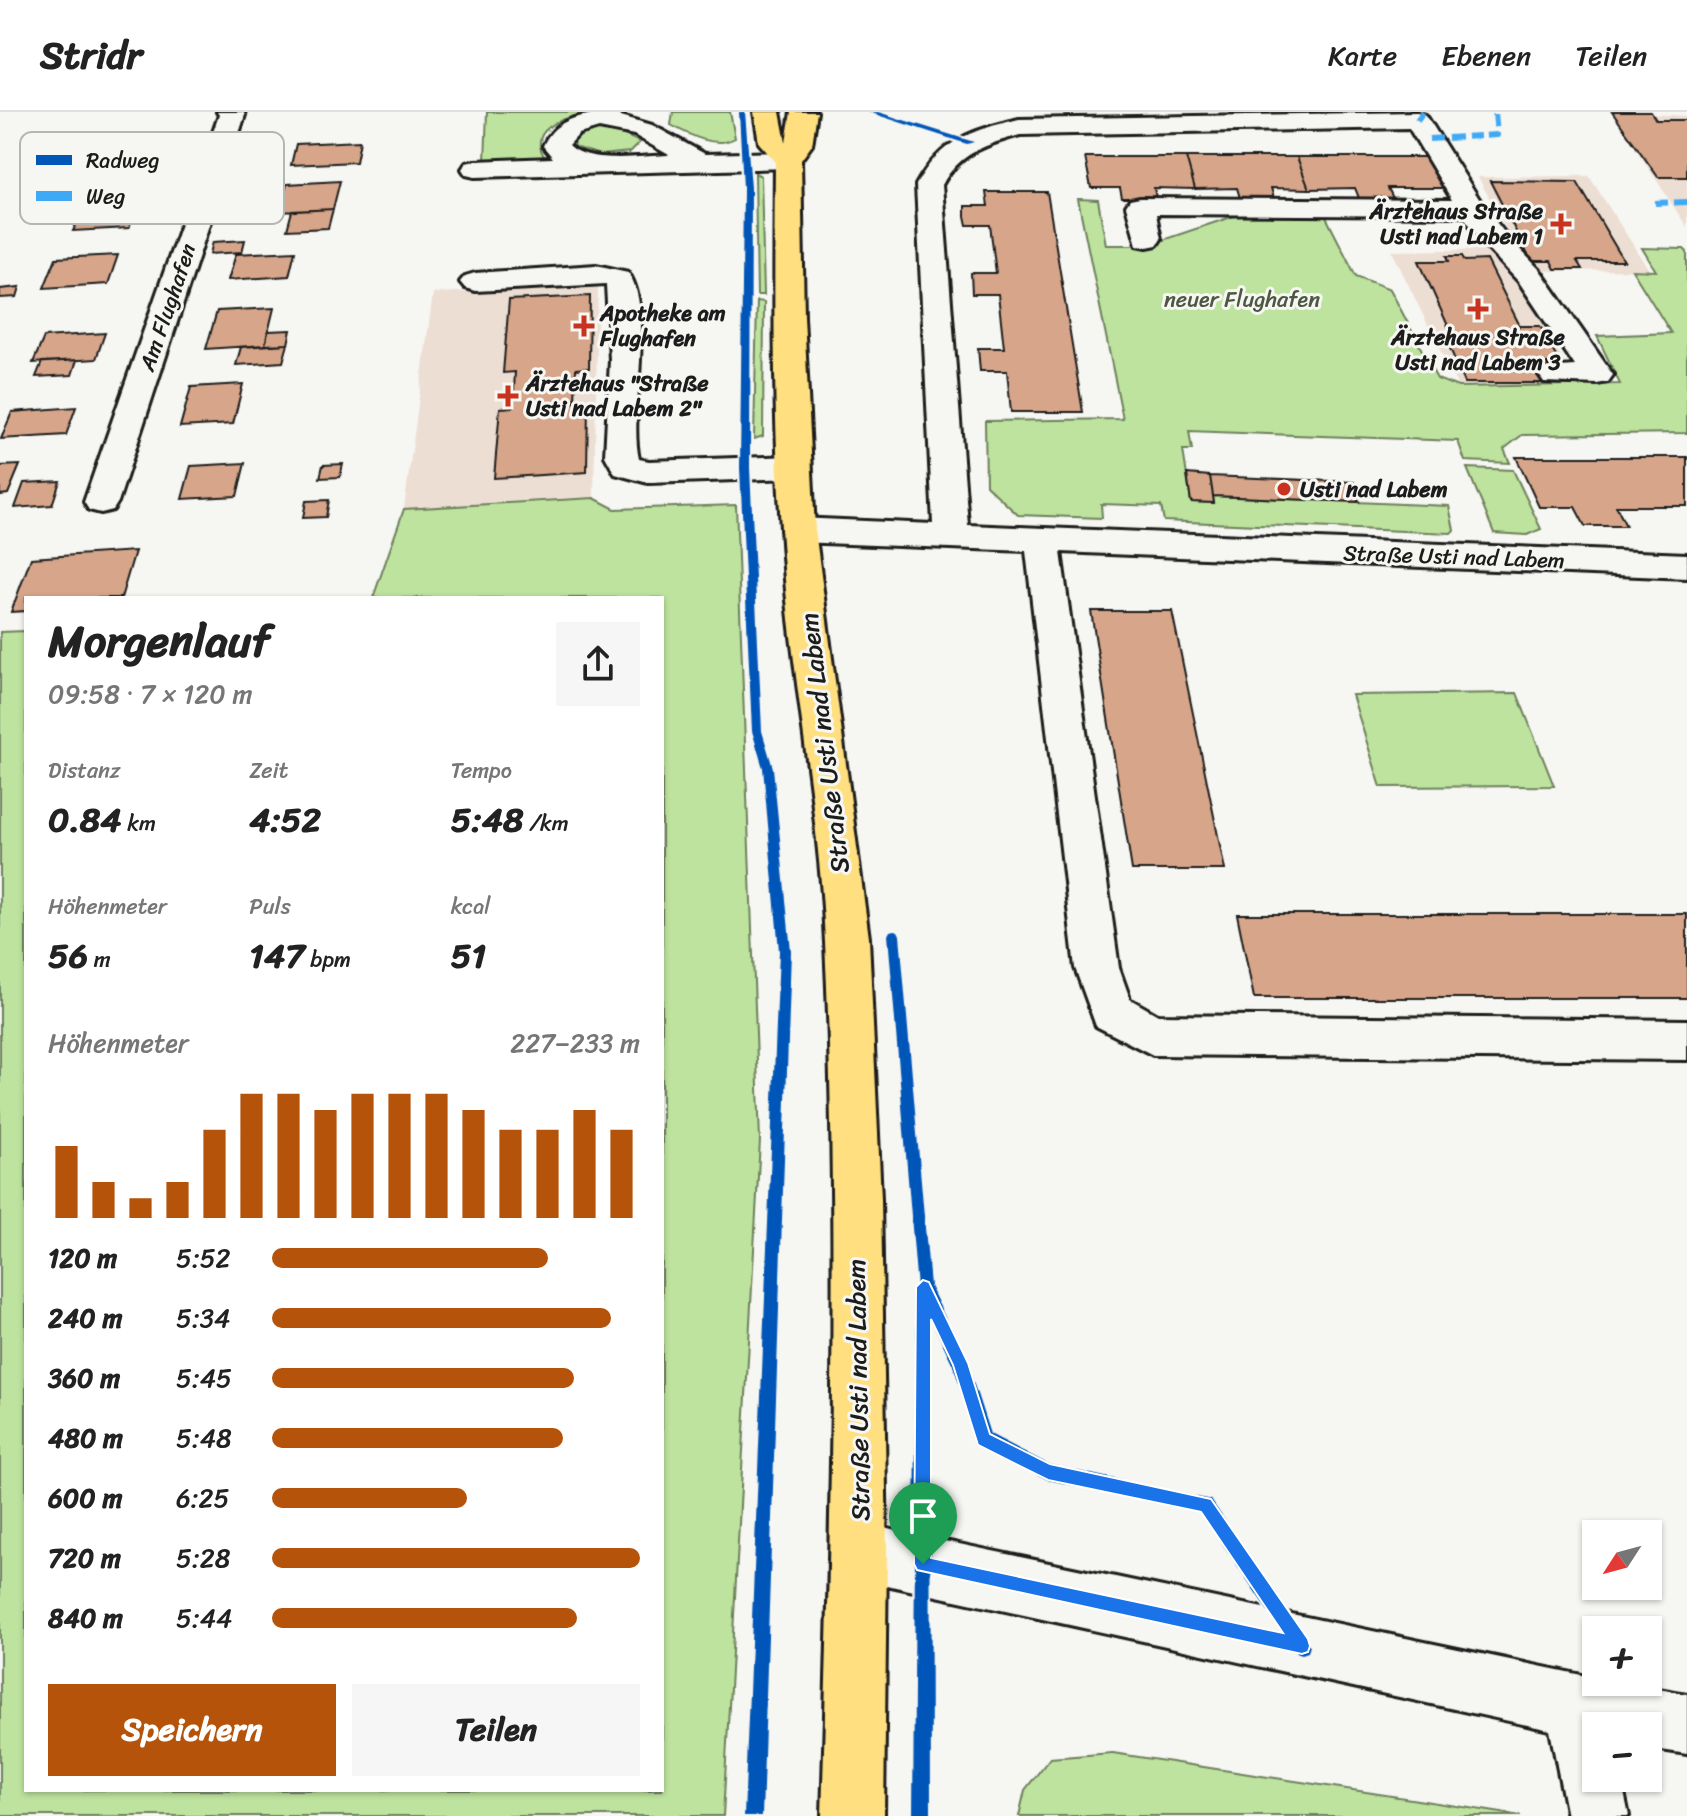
<!DOCTYPE html>
<html lang="de">
<head>
<meta charset="utf-8">
<style>
	body { margin:0; font-family:Sriracha,sans-serif; background:#f6f6f6; color:#222; height:100vh; display:flex; flex-direction:column; font-size:30px; white-space:nowrap }
	* { box-sizing:border-box; margin:0 }
	p { font-size:26px; color:#767676 }
	.icon { flex:none; width:44px; height:44px; fill:none; stroke:currentColor; stroke-width:2; stroke-linecap:round; stroke-linejoin:round }
	.map { position:relative; flex:1; overflow:hidden }
	.drawer { position:absolute; left:24px; top:484px; width:640px; height:1196px; display:flex; flex-direction:column; background:#fff; border-radius:0px; box-shadow:0 2px 6px #0004 }
	.drawer>* { flex:none }
	.needle { width:52px; rotate:234deg }
	.tools { position:absolute; left:1582px; top:1408px; display:grid; gap:16px }
	.tools a { display:grid; place-items:center; width:80px; height:80px; border-radius:0px; background:#fff; box-shadow:0 2px 6px #0004; font-size:40px }
	.pin { position:absolute; display:grid; place-items:center; width:68px; height:68px; color:#fff; margin:-82px -34px; border-radius:50% 50% 50% 0; rotate:-45deg; box-shadow:0 0 8px #0007 }
	.pin .icon { rotate:45deg }
	.round { display:grid; place-items:center; flex:none; width:84px; height:84px; border-radius:0px; background:#f6f6f6 }
	.overview { display:flex; align-items:center; justify-content:space-between; height:136px; padding:0 24px }
	h1 { font-size:44px; font-weight:700; line-height:60px }
	.figures { display:grid; grid-template-columns:repeat(3,1fr); gap:12px; height:136px; padding:8px 24px }
	.figures div { display:grid; align-content:center }
	.figures b { font-size:34px; font-weight:700 }
	.figures small { font-size:22px; font-weight:400 }
	.figures p { font-size:22px }
	.chart { height:224px; padding:16px 24px }
	.chart p { display:flex; justify-content:space-between }
	.chart svg { width:100%; height:144px; margin-top:8px; stroke:#b45309; stroke-width:6 }
	.action { display:flex; gap:16px; margin-top:auto; padding:16px 24px }
	.action a { flex:1; height:92px; border-radius:0px; background:#b45309; color:#fff; font-size:32px; font-weight:700; line-height:92px; text-align:center }
	.action a+a { background:#f6f6f6; color:#222 }
	ul { padding:0 24px; list-style:none; font-size:26px }
	li { display:grid; grid-template-columns:128px 96px 1fr; align-items:center; height:60px }
	li i { height:20px; border-radius:10px; background:#b45309 }
	header { display:flex; align-items:center; gap:48px; box-sizing:border-box; height:112px; padding:0 40px; background:#fff; border-bottom:2px solid #e0e0e0 }
	header strong { font-size:38px }
	nav { display:flex; gap:44px; margin-inline-start:auto; font-size:28px }
	.map>svg:first-child { display:block }
</style>
</head>
<body>
<header>
<strong>Stridr</strong>
<nav><a>Karte</a><a>Ebenen</a><a>Teilen</a></nav>
</header>
<div class="map">
<svg width="1687" height="1704" viewBox="0 0 1687 1704">
	<rect width="100%" height="100%" fill="#f6f6f2"/>
	<filter id="ink" filterUnits="userSpaceOnUse"><feTurbulence type="fractalNoise" baseFrequency=".0125" numOctaves="2"/><feDisplacementMap in="SourceGraphic" scale="16" xChannelSelector="R" yChannelSelector="G"/><feConvolveMatrix kernelMatrix="1 2 1 2 8 2 1 2 1" color-interpolation-filters="sRGB"/></filter>
	<g filter="url(#ink)">
		<!-- built -->
		<path fill="#edded3" d="M1612,0L1687,4V115Z
			M1589,64L1649,158L1529,159L1478,65Z
			M1501,137L1567,255H1543L1552,273L1458,275L1392,139Z
			M598,174L594,386L404,397L433,181Z"/>
		<!-- green -->
		<path fill="#bee39e" stroke="#6d805d" stroke-width="2" d="M487,0H598C574,2 522,14 546,47L485,49Z
			M673,0H730L735,26C716,37 689,23 671,13Z
			M608,16L640,30L630,40L600,43L575,35L574,27L594,17Z
			M755,61L761,64L764,183H757Z
			M1078,87L1098,88L1106,133H1148L1237,103H1325L1356,164L1390,177L1437,267L1458,275L1620,272L1597,224L1671,221L1632,158L1656,159L1642,136L1684,137L1687,140V321L1522,323L1504,337L1510,351L1465,349L1458,329L1189,319L1192,338H1183L1191,390L1214,391L1213,384L1449,394L1454,418L1451,421L1164,409L1161,394L1101,392L1102,406L1018,403L986,373L985,309L1123,307Z
			M757,189L764,190L763,324L754,327Z
			M1467,356L1513,358L1541,417L1527,423L1494,421Z
			M594,386L615,397L736,393L760,1028L723,1704H0V520L26,519V1678H662V486H373L404,397Z
			M1517,581L1554,674L1381,675L1352,583Z
			M1112,1641H1113L1521,1704H1019L1025,1678L1050,1646Z"/>
		<!-- building -->
		<path fill="#d7a68a" stroke="#1c1c1c" stroke-width="2" d="M1612,0H1651L1656,8H1687V65H1658Z
			M360,29L356,50L291,53L296,32Z
			M1085,45H1186L1195,77L1154,76L1156,86H1122L1120,76H1091Z
			M1186,45H1297L1309,77L1271,76L1274,86H1240L1237,76L1195,77Z
			M1297,45H1431L1446,76H1388L1393,86H1359L1355,76L1309,77Z
			M340,69L333,97L279,100L287,72Z
			M1490,69L1577,70L1624,149H1577L1582,157H1555L1551,149H1531Z
			M986,80H1047L1083,300H1011L1007,259H980L978,236H1004L998,182H972L971,161H996L990,113H967L965,104V94H988Z
			M137,94L129,116L73,119L83,97Z
			M333,97L328,116L287,118L292,99Z
			M245,128L242,140L210,142L213,130Z
			M295,139L289,164L228,168L236,142Z
			M118,143L108,172L44,176L56,146Z
			M1447,144H1462L1465,149L1487,148L1520,214H1540L1560,252H1537L1547,271H1465L1445,225H1453L1419,149H1449Z
			M20,175L17,185L0,186V177Z
			M590,184L589,256L576,257L575,291L588,290L587,360L494,366L500,296L513,295L515,260L503,261L509,188Z
			M274,196L265,233L206,237L217,199Z
			M291,218L288,232L265,233L268,219Z
			M105,221L96,247L33,251L44,225Z
			M288,232L283,250L236,253L241,235Z
			M77,248L72,263L36,265L42,250Z
			M243,272L233,312L180,315L191,275Z
			M76,295L66,323L1,327L12,300Z
			M1516,345H1687V394H1616L1626,414H1585L1575,395H1539Z
			M245,351L237,384L182,387L191,354Z
			M343,352L340,365L320,366L323,353Z
			M20,353L8,382L0,383V354Z
			M1187,362L1210,364L1214,391L1191,390Z
			M1210,364L1354,370L1359,390L1213,384Z
			M60,369L52,393L15,396L24,371Z
			M329,388L326,405L303,406L306,389Z
			M135,439L121,486H26V499L11,500L31,446Z
			M1091,499H1172L1225,758H1132Z
			M1237,802H1687V886H1254Z"/>
		<g fill="none" stroke-linecap="round" stroke-linejoin="round">
			<!-- minor casing -->
			<g stroke="#1c1c1c" stroke-width="6">
				<path id="minor" d="M217,0H243L245,3L118,390L113,398L101,401L89,398L84,390L219,3Z
					M1417,0L1426,3L1483,93L1507,124L1540,158L1613,263L1608,270L1597,272L1544,270L1539,263L1544,256L1575,254L1519,170L1487,136L1463,104L1156,102L1161,127L1157,133L1147,135L1137,133L1126,94L1130,88L1140,86L1452,88L1409,16L1020,23C987,32 959,41 942,73L968,413L1687,442V466L1061,440L1119,856L1130,887L1158,903L1687,908V948L1153,943L1096,914L1075,856L1026,439L798,430L786,426L781,418L786,410L798,406L933,412L916,73C941,27 971,19 1019,7Z
					M599,1L614,2L652,13L705,42L788,40L797,42L801,48L797,54L788,56L475,65L466,63L462,57L466,51L475,49L553,46L543,34C554,9 574,5 599,1ZM599,16L634,23L669,43C643,44 588,53 569,33L579,22Z
					M596,153L628,160C656,200 628,301 639,347L649,349L794,344L806,347L811,355L806,363L794,366L648,371L615,362L605,344L610,248L606,172L475,179L465,176L460,170L465,164L475,161Z
					M859,1411L1596,1566V1570H1618L1687,1582V1642L1648,1636V1614H1596V1666H1621L1629,1704H1567L1550,1618L859,1467L839,1459L831,1439L839,1419Z"/>
			</g>
			<!-- major casing -->
			<g stroke="#1c1c1c" stroke-width="6">
				<path id="major" d="M754,0H780L786,31L791,0H817L812,33L801,48L804,205L815,418L869,826L881,1087L887,1439L884,1704H822C831,1413 839,1121 825,830C819,693 789,553 781,416C773,294 774,171 775,49L759,31Z"/>
			</g>
			<!-- minor -->
			<use href="#minor" fill="#f6f6f2" fill-rule="evenodd"/>
			<!-- major -->
			<use href="#major" fill="#ffdf80" fill-rule="evenodd"/>
			<!-- quiet -->
			<path stroke="#3fa9f5" stroke-width="6" stroke-dasharray="13 6" stroke-linecap="butt" d="M1417,8L1423,0
				M1429,27L1497,23L1495,0
				M1655,91L1687,90"/>
			<!-- cycleway casing -->
			<g stroke="#f6f6f2" stroke-width="5">
				<path id="cycleway" d="M739,0H745L751,76L750,356L762,619L773,656L791,839L762,1704H744L779,839L763,656L752,619L740,356L743,76Z
					M868,0H878L974,30L967,32Z
					M894,818L898,819L900,823L930,1174L967,1251L990,1322L1050,1353L1211,1388L1310,1534L1308,1540L1302,1542L1296,1540L1201,1400L1048,1368L979,1332L953,1253L930,1205L931,1704H913L917,1177L888,823L890,819Z"/>
			</g>
			<!-- cycleway -->
			<use href="#cycleway" fill="#0057b8" fill-rule="evenodd"/>
		</g>
	</g>
	<!-- route -->
	<path fill="#1a73e8" stroke="#fff" stroke-width="2" fill-rule="evenodd" d="M923,1168L929,1170L968,1251L990,1322L1050,1352L1211,1387L1308,1527L1310,1534L1308,1540L1302,1542L917,1458L914,1452L916,1175ZM931,1207L953,1253L978,1333L1048,1368L1201,1400L1283,1521L931,1446Z"/>
	<!-- markers -->
	<g fill="#c8321e" stroke="#f6f6f2" stroke-width="3">
		<path d="M1557 100h8v8h8v8h-8v8h-8v-8h-8v-8h8z"/>
		<path d="M1474 185h8v8h8v8h-8v8h-8v-8h-8v-8h8z"/>
		<path d="M580 202h8v8h8v8h-8v8h-8v-8h-8v-8h8z"/>
		<path d="M504 272h8v8h8v8h-8v8h-8v-8h-8v-8h8z"/>
		<circle cx="1284" cy="377" r="8"/>
	</g>
	<g text-anchor="middle" stroke-width="6" stroke-linejoin="round" paint-order="stroke">
		<!-- far-poi labels -->
		<g font-size="22" font-weight="bold" fill="#1c1c1c" stroke="#f6f6f2" text-anchor="start">
			<text x="1543" y="107" text-anchor="end">Ärztehaus Straße<tspan x="1543" dy="25">Usti nad Labem 1</tspan></text>
			<text x="600" y="209">Apotheke am<tspan x="600" dy="25">Flughafen</tspan></text>
			<text x="1478" y="233" text-anchor="middle">Ärztehaus Straße<tspan x="1478" dy="25">Usti nad Labem 3</tspan></text>
			<text x="526" y="279">Ärztehaus "Straße<tspan x="526" dy="25">Usti nad Labem 2"</tspan></text>
			<text x="1300" y="385">Usti nad Labem</text>
		</g>
		<!-- far-park labels -->
		<g font-size="22" fill="#4d5843" stroke="#f6f6f2">
			<text x="1242" y="195">neuer Flughafen</text>
		</g>
		<!-- far-street labels -->
		<g font-size="22" fill="#1c1c1c" stroke="#f6f6f2">
			<text transform="translate(167 195) rotate(-71)" y="8">Am Flughafen</text>
			<text transform="translate(1454 444) rotate(2)" y="8">Straße Usti nad Labem</text>
		</g>
		<!-- street labels -->
		<g font-size="26" fill="#1c1c1c" stroke="#f6f6f2">
			<text transform="translate(824 631) rotate(-97)" y="9">Straße Usti nad Labem</text>
			<text transform="translate(858 1278) rotate(-91)" y="9">Straße Usti nad Labem</text>
		</g>
	</g>
	<!-- legend -->
	<rect x="20" y="20" width="264" height="92" rx="12" fill="#f6f6f2" stroke="#b5b5b2" stroke-width="2"/>
	<rect x="36" y="43" width="36" height="10" fill="#0057b8"/>
	<rect x="36" y="79" width="36" height="10" fill="#3fa9f5"/>
	<g font-size="22" fill="#1c1c1c">
		<text x="86" y="56">Radweg</text>
		<text x="86" y="92">Weg</text>
	</g>
</svg>
<div class="tools">
<a><svg class="needle" viewBox="-14 -14 28 28"><path d="M0-13l5 13h-10z" fill="#e53935"/><path d="M0 13l5-13h-10z" fill="#767676"/></svg></a>
<a>+</a>
<a>−</a>
</div>
<div class="pin" style="left:923px;top:1452px;background:#1e9e55"><svg class="icon" aria-label="arrive" viewBox="0 0 24 24"><path d="M6 21V4h12l-3 4 3 4H6"/></svg></div>
<section class="drawer">
<div class="overview"><div><h1>Morgenlauf</h1><p>09:58 · 7 × 120 m</p></div><a class="round"><svg class="icon" aria-label="share" viewBox="0 0 24 24"><path d="M12 15V3M7 8l5-5 5 5M5 13v7h14v-7"/></svg></a></div>
<div class="figures">
<div><p>Distanz</p><b>0.84<small> km</small></b></div>
<div><p>Zeit</p><b>4:52</b></div>
<div><p>Tempo</p><b>5:48<small> /km</small></b></div>
</div>
<div class="figures">
<div><p>Höhenmeter</p><b>56<small> m</small></b></div>
<div><p>Puls</p><b>147<small> bpm</small></b></div>
<div><p>kcal</p><b>51</b></div>
</div>
<div class="chart"><p><span>Höhenmeter</span>227–233 m</p>
<svg viewBox="0 0 160 44" preserveAspectRatio="none"><path d="M5 44V22M15 44V33M25 44V38M35 44V33M45 44V17M55 44V6M65 44V6M75 44V11M85 44V6M95 44V6M105 44V6M115 44V11M125 44V17M135 44V17M145 44V11M155 44V17"/></svg>
</div>
<ul>
<li><b>120 m</b>5:52<i style="width:75%"></i></li>
<li><b>240 m</b>5:34<i style="width:92%"></i></li>
<li><b>360 m</b>5:45<i style="width:82%"></i></li>
<li><b>480 m</b>5:48<i style="width:79%"></i></li>
<li><b>600 m</b>6:25<i style="width:53%"></i></li>
<li><b>720 m</b>5:28<i style="width:100%"></i></li>
<li><b>840 m</b>5:44<i style="width:83%"></i></li>
</ul>
<div class="action"><a>Speichern</a><a>Teilen</a></div>
</section>
</div>
</body>
</html>
